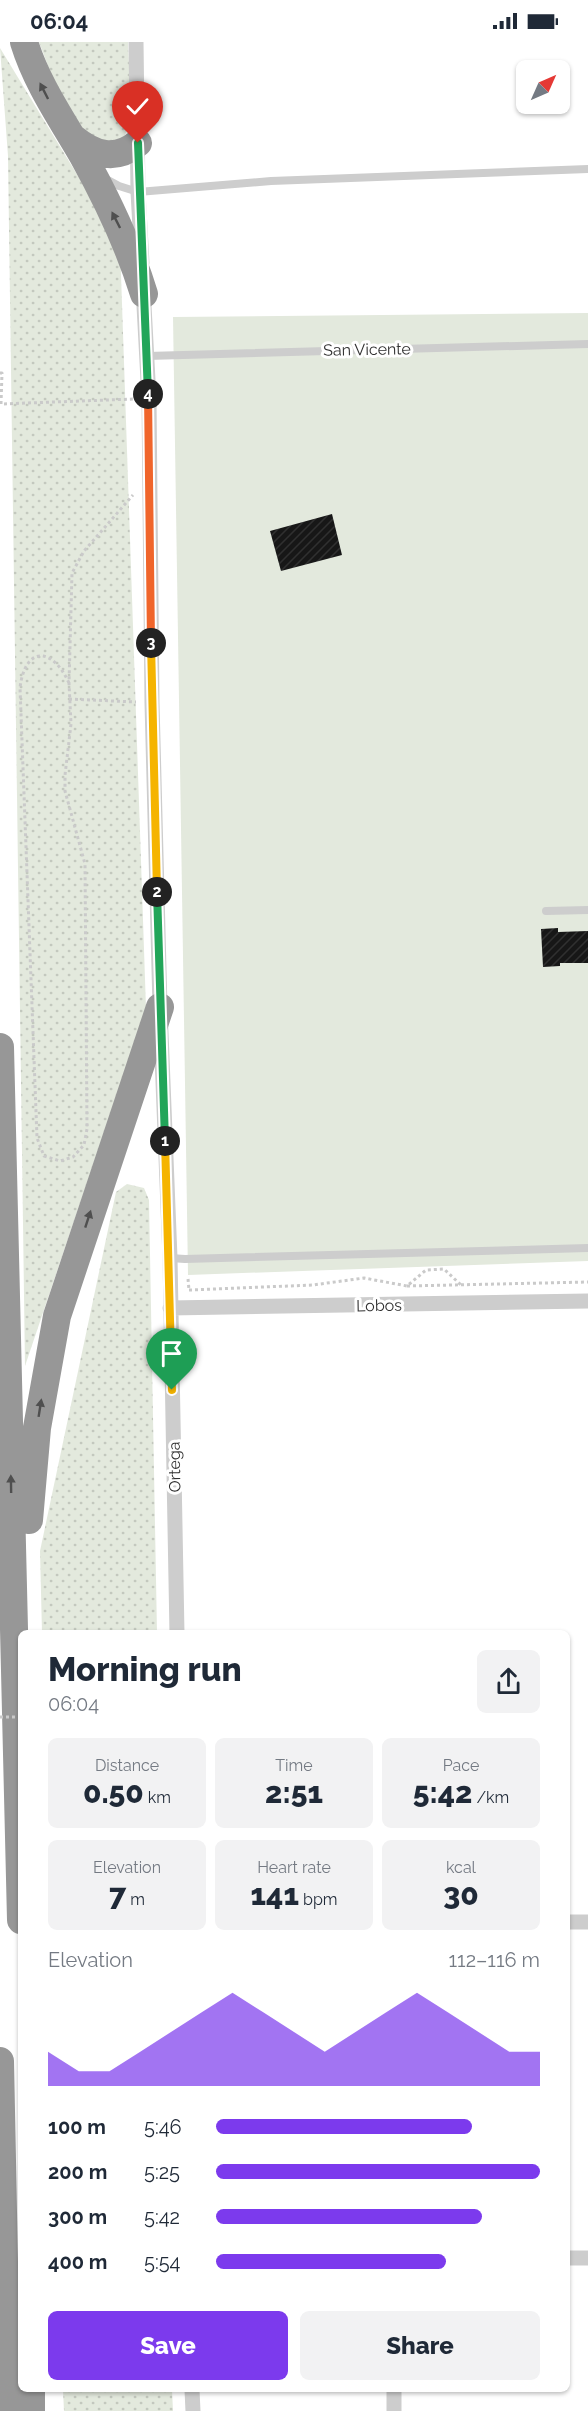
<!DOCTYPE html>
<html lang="en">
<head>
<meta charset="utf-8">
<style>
	body { margin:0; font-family:Raleway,sans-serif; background:#f2f2f3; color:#1f2937; height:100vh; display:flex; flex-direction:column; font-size:22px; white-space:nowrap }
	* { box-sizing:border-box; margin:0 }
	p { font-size:20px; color:#747a83 }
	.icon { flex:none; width:33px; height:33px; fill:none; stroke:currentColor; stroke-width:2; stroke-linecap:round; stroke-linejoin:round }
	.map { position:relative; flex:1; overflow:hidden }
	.drawer { position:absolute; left:18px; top:1588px; width:552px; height:762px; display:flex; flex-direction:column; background:#fff; border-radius:9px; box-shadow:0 2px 4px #0004 }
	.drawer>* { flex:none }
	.needle { width:39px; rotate:45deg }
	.controls { position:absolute; left:516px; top:18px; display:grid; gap:12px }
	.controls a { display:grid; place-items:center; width:54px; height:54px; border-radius:9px; background:#fff; box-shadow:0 2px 4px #0004; font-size:30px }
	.pin { position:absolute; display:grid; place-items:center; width:51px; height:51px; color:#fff; margin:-62px -26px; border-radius:50% 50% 50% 0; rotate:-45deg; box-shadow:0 0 6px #0007 }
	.pin .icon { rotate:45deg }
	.km { position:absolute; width:30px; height:30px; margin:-15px; border-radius:50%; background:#222; color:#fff; font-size:16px; line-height:30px; text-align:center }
	.round { display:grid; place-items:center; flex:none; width:63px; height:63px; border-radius:9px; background:#f2f2f3 }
	.head { display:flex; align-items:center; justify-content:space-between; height:102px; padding:0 30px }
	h1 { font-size:33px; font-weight:800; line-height:45px }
	.metrics { display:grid; grid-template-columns:repeat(3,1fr); gap:9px; height:102px; padding:6px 30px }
	.metrics div { display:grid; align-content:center; border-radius:9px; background:#f2f2f3; text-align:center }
	.metrics b { font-size:30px; font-weight:800 }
	.metrics small { font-size:16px; font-weight:400 }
	.metrics p { font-size:16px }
	.chart { height:168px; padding:12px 30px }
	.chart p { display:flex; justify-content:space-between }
	.chart svg { width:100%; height:108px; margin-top:6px; fill:#7c3aed; opacity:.7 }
	.primary-button { display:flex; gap:12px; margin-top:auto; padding:12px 30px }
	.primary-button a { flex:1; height:69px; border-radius:9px; background:#7c3aed; color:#fff; font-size:24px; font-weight:800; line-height:69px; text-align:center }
	.primary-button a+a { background:#f2f2f3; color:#1f2937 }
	ul { padding:0 30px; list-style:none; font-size:20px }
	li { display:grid; grid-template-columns:96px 72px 1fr; align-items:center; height:45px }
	li i { height:15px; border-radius:8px; background:#7c3aed }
	.status { display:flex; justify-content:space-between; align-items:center; height:42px; padding:0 30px; background:#fff; direction:ltr }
	.status svg { height:16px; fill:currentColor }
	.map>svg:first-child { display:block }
</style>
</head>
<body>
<div class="status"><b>06:04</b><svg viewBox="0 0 49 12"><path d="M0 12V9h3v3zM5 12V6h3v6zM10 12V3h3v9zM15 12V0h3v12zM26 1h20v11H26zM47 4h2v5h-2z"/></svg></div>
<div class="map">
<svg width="588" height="2369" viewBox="0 0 588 2369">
	<defs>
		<pattern id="grass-dots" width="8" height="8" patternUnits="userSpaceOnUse" patternTransform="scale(1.5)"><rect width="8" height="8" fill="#e3e9dd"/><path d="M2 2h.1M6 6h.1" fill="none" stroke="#c3c8be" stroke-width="1.8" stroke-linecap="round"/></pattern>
		<pattern id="building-hatch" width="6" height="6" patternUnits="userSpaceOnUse" patternTransform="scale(1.5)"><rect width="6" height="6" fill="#171717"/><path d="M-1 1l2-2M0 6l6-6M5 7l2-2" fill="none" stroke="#303030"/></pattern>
	</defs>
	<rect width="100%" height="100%" fill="#fff"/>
	<!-- grass -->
	<path fill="url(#grass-dots)" d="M39,0H128C128,18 137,94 118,101C110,103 97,99 89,98L56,45Z
		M0,6L120,203L146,966L25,1324L8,114Z
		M127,1142L144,1146L149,1158L157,1591H42L40,1509L116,1150Z
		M63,2348H172L173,2369H64Z"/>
	<!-- pitch -->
	<path fill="#e3e9dd" d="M588,271V1219L188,1233L173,275Z"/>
	<!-- building -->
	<path fill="url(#building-hatch)" d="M332,472L342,513L281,529L270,489Z
		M558,886V890L588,889V921H560V924L543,925L541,887Z"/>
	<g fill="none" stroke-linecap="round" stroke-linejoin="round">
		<!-- path -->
		<path stroke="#cacaca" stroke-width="3" stroke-dasharray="3 3" stroke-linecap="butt" d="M0,331H2L1,362L134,357
			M69,641C52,604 25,604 20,646L37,1096L44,1114L60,1119L73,1115L84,1103L87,1087L85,822L65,749V733L71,682L69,641L72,531L84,509L133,453
			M69,657L136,660
			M188,1237L189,1248
			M407,1244L588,1240
			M189,1248L313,1243L364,1236L407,1244L426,1228L444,1227L461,1243"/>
		<!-- service -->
		<path stroke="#cdcdcd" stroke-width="8" d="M106,137L119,144L138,150L271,139L588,127
			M147,314L588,302
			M546,869L588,868
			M170,1216L185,1217L588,1206"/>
		<!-- minor -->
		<path stroke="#cdcdcd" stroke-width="15" d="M136,0L138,150L142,221
			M143,245L149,357L152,661L160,965L170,1216L177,1592
			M170,1266L588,1259
			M567,1880H588
			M567,2216H588
			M192,2348L193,2369
			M394,2348V2369"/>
		<!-- motorway -->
		<path stroke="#979797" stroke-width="28" d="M24,0C37,42 61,76 83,114C108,159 129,203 144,252
			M72,95C94,113 115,120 138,101
			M0,1005L21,1878
			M29,1478L37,1386L57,1274L160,965
			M0,2019L7,2369
			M31,2348V2369"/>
		<!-- path-bridge -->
		<path stroke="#cacaca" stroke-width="3" stroke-dasharray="3 3" stroke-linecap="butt" d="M0,1675H21"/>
	</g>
	<!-- one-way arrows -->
	<defs><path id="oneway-solid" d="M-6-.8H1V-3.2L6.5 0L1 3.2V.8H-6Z" transform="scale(1.5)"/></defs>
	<g fill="#4f4f4f">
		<use href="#oneway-solid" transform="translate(44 49) rotate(-117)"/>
		<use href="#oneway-solid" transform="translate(116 178) rotate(-117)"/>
		<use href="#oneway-solid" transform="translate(88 1177) rotate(-72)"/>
		<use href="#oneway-solid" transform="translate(40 1366) rotate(-81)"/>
		<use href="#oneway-solid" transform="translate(11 1442) rotate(-91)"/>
	</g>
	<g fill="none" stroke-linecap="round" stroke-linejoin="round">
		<!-- split-1 casing -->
		<g stroke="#fff" stroke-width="12">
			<path id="split-1" d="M165,1099L172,1348"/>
		</g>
		<!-- split-2 casing -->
		<g stroke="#fff" stroke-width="12">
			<path id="split-2" d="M157,850L165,1099"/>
		</g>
		<!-- split-3 casing -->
		<g stroke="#fff" stroke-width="12">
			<path id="split-3" d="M151,601L157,850"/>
		</g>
		<!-- split-4 casing -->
		<g stroke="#fff" stroke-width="12">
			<path id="split-4" d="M148,352L151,601"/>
		</g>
		<!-- split-5 casing -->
		<g stroke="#fff" stroke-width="12">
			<path id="split-5" d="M138,101L148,352"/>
		</g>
		<!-- split-1 -->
		<use href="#split-1" stroke="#f5b400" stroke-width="8"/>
		<!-- split-2 -->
		<use href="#split-2" stroke="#22a559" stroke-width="8"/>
		<!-- split-3 -->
		<use href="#split-3" stroke="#f5b400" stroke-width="8"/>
		<!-- split-4 -->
		<use href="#split-4" stroke="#f0652b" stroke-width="8"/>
		<!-- split-5 -->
		<use href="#split-5" stroke="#22a559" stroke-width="8"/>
	</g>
	<g text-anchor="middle" stroke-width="6" stroke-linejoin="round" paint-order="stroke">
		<!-- street labels -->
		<g font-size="16" fill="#303030" stroke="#fff">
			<text transform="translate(367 307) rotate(-1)" y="6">San Vicente</text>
			<text transform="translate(379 1263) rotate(-1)" y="6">Lobos</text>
			<text transform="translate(174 1425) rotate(-91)" y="6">Ortega</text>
		</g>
	</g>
</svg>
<div class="controls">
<a><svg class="needle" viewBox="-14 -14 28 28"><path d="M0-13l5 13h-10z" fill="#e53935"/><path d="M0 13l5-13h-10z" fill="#747a83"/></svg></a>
</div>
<div class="pin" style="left:172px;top:1348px;background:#1e9e55"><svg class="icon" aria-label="arrive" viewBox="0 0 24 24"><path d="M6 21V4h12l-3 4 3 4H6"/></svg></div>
<div class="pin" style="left:138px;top:101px;background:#d93025"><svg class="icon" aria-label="check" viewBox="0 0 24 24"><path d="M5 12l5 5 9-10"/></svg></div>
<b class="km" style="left:165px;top:1099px">1</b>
<b class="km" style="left:157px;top:850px">2</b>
<b class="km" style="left:151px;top:601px">3</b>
<b class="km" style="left:148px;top:352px">4</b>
<section class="drawer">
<div class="head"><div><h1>Morning run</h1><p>06:04</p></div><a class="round"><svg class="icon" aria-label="share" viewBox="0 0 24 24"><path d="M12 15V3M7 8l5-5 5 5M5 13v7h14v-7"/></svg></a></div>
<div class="metrics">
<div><p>Distance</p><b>0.50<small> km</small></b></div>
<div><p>Time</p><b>2:51</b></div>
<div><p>Pace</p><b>5:42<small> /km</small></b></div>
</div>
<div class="metrics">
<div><p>Elevation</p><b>7<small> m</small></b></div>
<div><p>Heart rate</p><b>141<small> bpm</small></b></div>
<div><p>kcal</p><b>30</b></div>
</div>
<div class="chart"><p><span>Elevation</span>112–116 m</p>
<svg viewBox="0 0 160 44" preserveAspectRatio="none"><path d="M0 44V30L10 38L20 38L30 30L40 22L50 14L60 6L70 14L80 22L90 30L100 22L110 14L120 6L130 14L140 22L150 30L160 30V44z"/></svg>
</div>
<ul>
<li><b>100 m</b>5:46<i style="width:79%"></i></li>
<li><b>200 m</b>5:25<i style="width:100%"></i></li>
<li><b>300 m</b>5:42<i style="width:82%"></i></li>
<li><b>400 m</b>5:54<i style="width:71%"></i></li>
</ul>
<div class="primary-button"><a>Save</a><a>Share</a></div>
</section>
</div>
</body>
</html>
